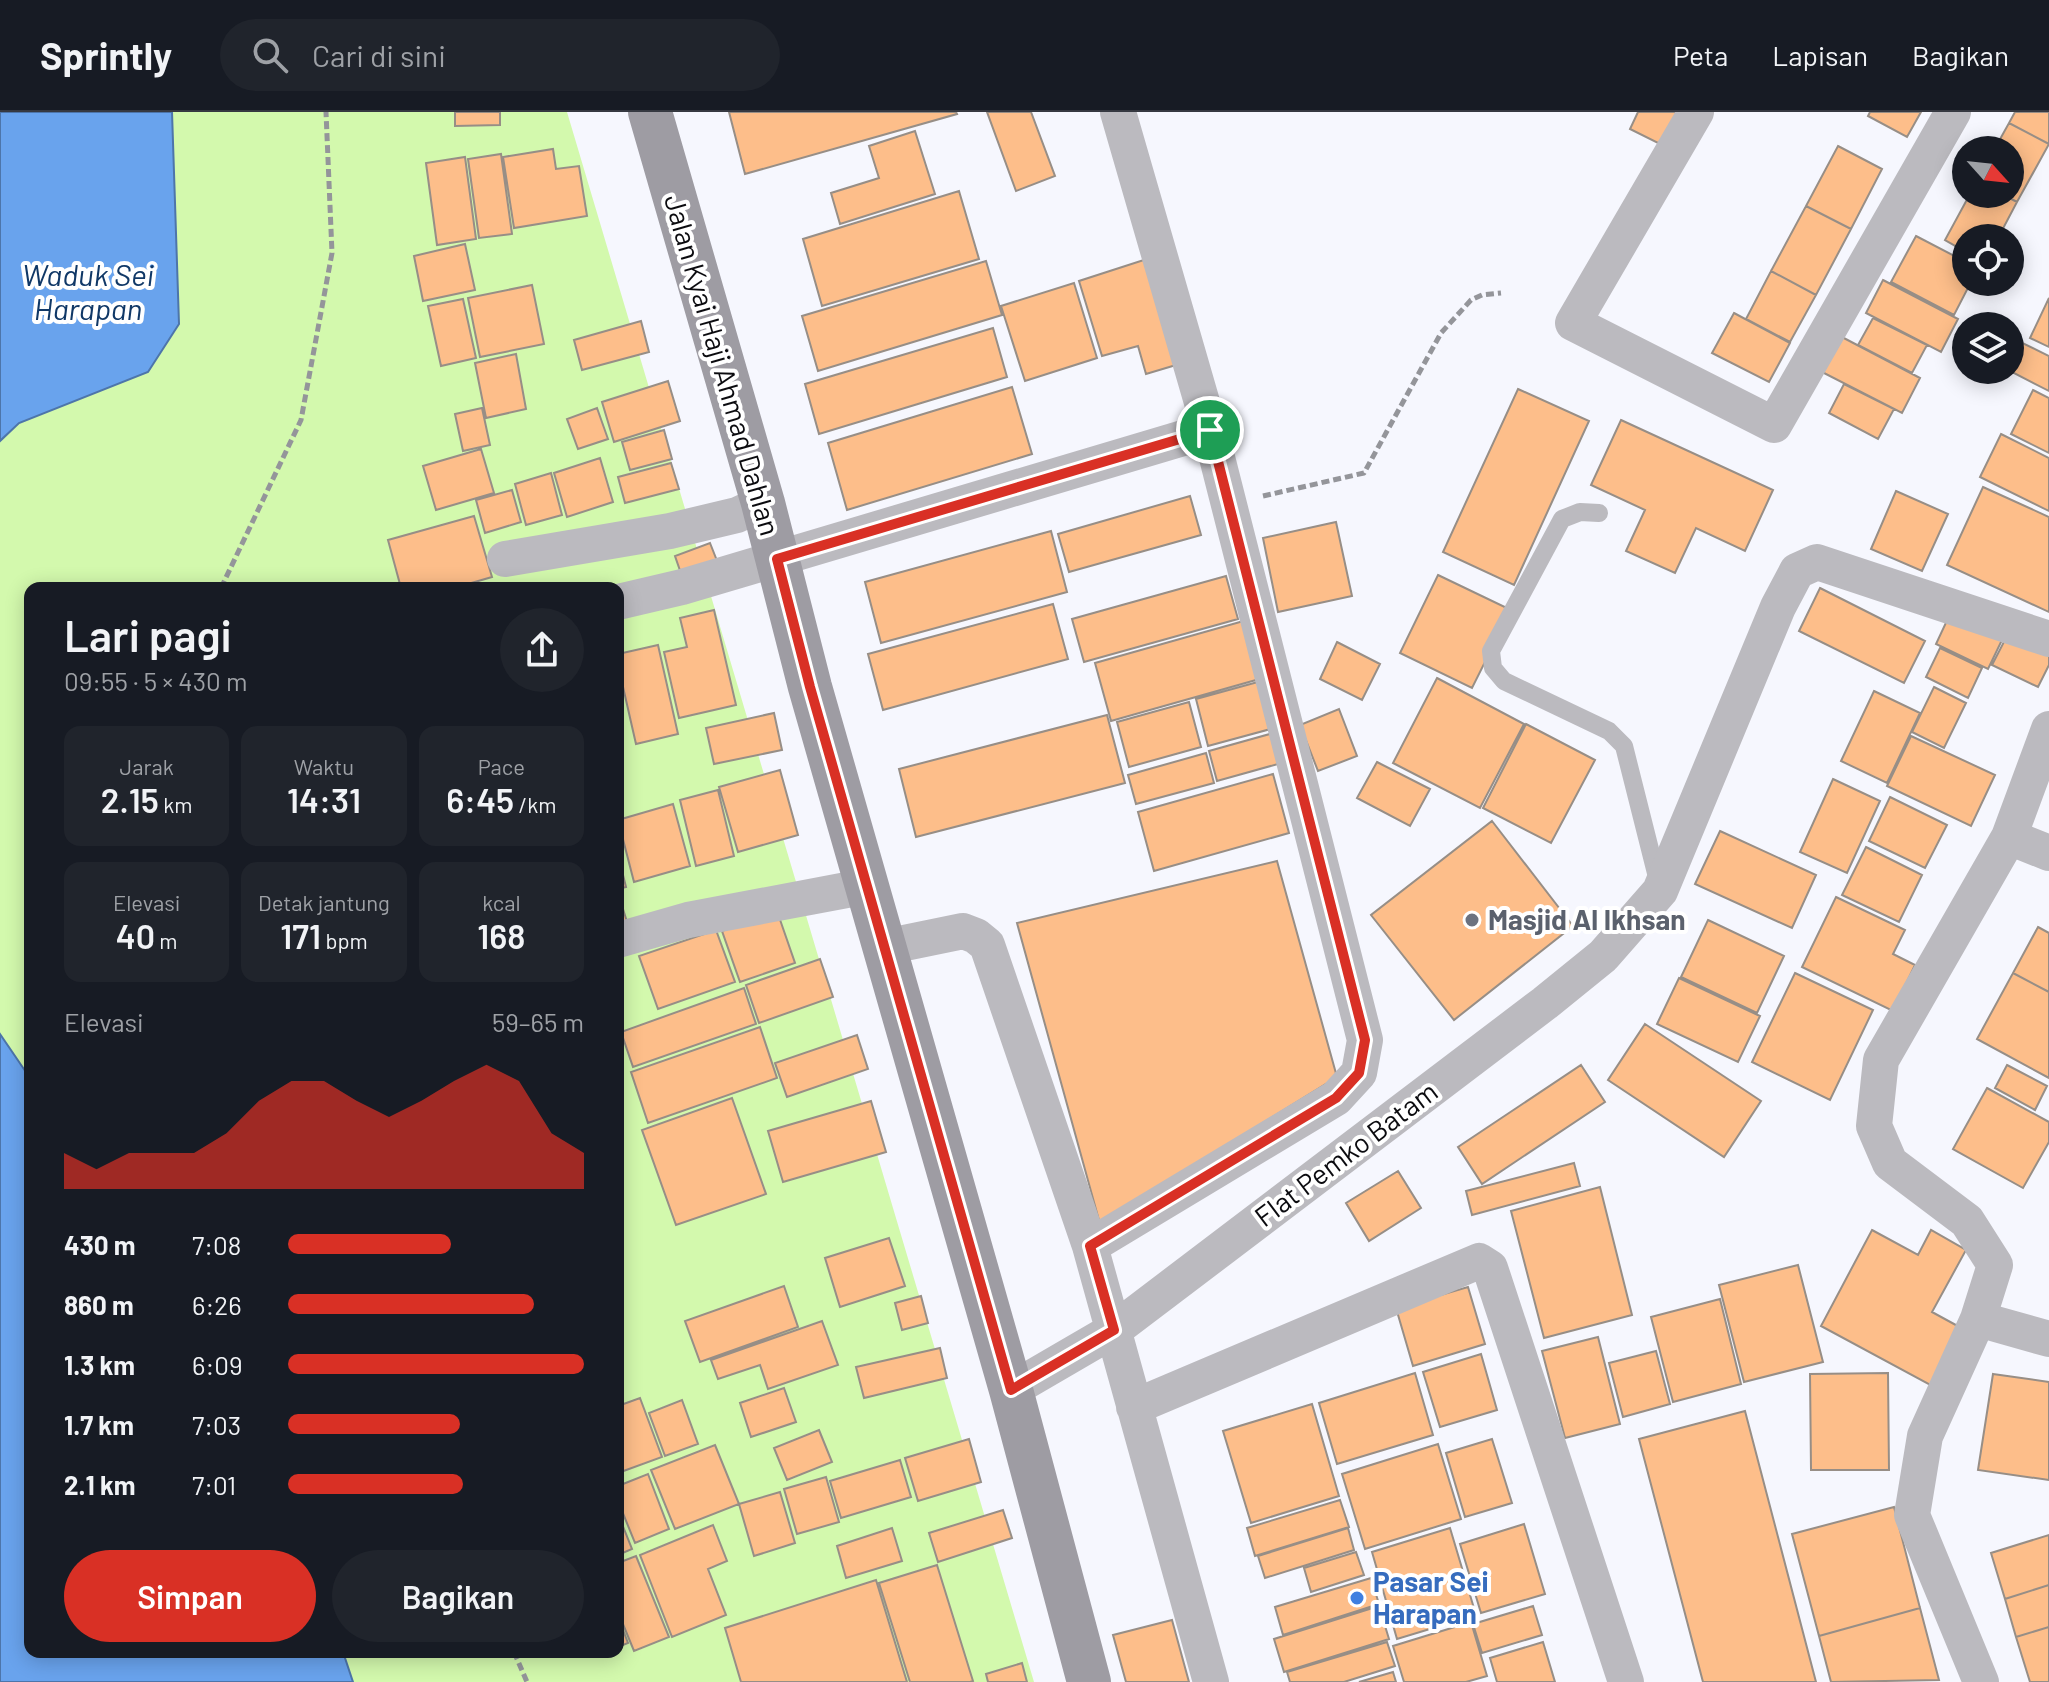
<!DOCTYPE html>
<html lang="id">
<head>
<meta charset="utf-8">
<style>
	body { margin:0; font-family:Barlow,sans-serif; background:#20242c; color:#f1f3f6; height:100vh; display:flex; flex-direction:column; font-size:30px; white-space:nowrap }
	* { box-sizing:border-box; margin:0 }
	p { font-size:26px; color:#9ea1a6 }
	.icon { flex:none; width:44px; height:44px; fill:none; stroke:currentColor; stroke-width:2; stroke-linecap:round; stroke-linejoin:round }
	.map { position:relative; flex:1; overflow:hidden }
	.panel { position:absolute; left:24px; top:470px; width:600px; height:1076px; display:flex; flex-direction:column; background:#171b24; border-radius:16px; box-shadow:0 4px 20px #0003 }
	.panel>* { flex:none }
	.needle { width:52px; rotate:117deg }
	.controls { position:absolute; left:1952px; top:24px; display:grid; gap:16px }
	.controls a { display:grid; place-items:center; width:72px; height:72px; border-radius:50%; background:#171b24; box-shadow:0 4px 20px #0003; font-size:40px }
	.pin { position:absolute; display:grid; place-items:center; width:68px; height:68px; color:#fff; margin:-34px; border:4px solid #fff; border-radius:50%; box-shadow:0 2px 8px #0007 }
	.round { display:grid; place-items:center; flex:none; width:84px; height:84px; border-radius:42px; background:#20242c }
	.overview { display:flex; align-items:center; justify-content:space-between; height:136px; padding:0 40px }
	h1 { font-size:44px; font-weight:600; line-height:60px }
	.stats { display:grid; grid-template-columns:repeat(3,1fr); gap:12px; height:136px; padding:8px 40px }
	.stats div { display:grid; align-content:center; border-radius:16px; background:#20242c; text-align:center }
	.stats b { font-size:34px; font-weight:600 }
	.stats small { font-size:22px; font-weight:400 }
	.stats p { font-size:22px }
	.chart { height:224px; padding:16px 40px }
	.chart p { display:flex; justify-content:space-between }
	.chart svg { width:100%; height:144px; margin-top:8px; fill:#d93025; opacity:.7 }
	.cta { display:flex; gap:16px; margin-top:auto; padding:16px 40px }
	.cta a { flex:1; height:92px; border-radius:48px; background:#d93025; color:#fff; font-size:32px; font-weight:600; line-height:92px; text-align:center }
	.cta a+a { background:#20242c; color:#f1f3f6 }
	ul { padding:0 40px; list-style:none; font-size:26px }
	li { display:grid; grid-template-columns:128px 96px 1fr; align-items:center; height:60px }
	li i { height:20px; border-radius:10px; background:#d93025 }
	header { display:flex; align-items:center; gap:48px; box-sizing:border-box; height:112px; padding:0 40px; background:#171b24; border-bottom:2px solid #363941 }
	header strong { font-size:38px }
	nav { display:flex; gap:44px; margin-inline-start:auto; font-size:28px }
	.search { width:560px; height:72px; background:#20242c; display:flex; align-items:center; gap:20px; box-sizing:border-box; padding:0 28px; border-radius:44px; color:#9ea1a6; font-size:30px }
	.map>svg:first-child { display:block }
</style>
</head>
<body>
<header>
<strong>Sprintly</strong>
<div class="search"><svg class="icon" aria-label="search" viewBox="0 0 24 24"><circle cx="10" cy="10" r="6"/><path d="M15 15l6 6"/></svg>Cari di sini</div>
<nav><a>Peta</a><a>Lapisan</a><a>Bagikan</a></nav>
</header>
<div class="map">
<svg width="2049" height="1570" viewBox="0 0 2049 1570">
	<rect width="100%" height="100%" fill="#f6f7fe"/>
	<!-- green -->
	<path fill="#d3f9ad" d="M172,0H567L1034,1570H353L343,1540H618V476H30V966L0,922V329L19,311L148,260L179,213Z"/>
	<!-- water -->
	<path fill="#69a3ed" stroke="#4d75aa" stroke-width="2" d="M0,0H172L179,212L148,260L19,311L0,329Z
		M0,922L30,966V1540H343L353,1570H0Z"/>
	<!-- building -->
	<path fill="#fdbe8a" stroke="#978e86" stroke-width="2" d="M455,0H500V13L455,14Z
		M729,0H956L957,2L745,62Z
		M987,0H1031L1055,64L1016,79Z
		M1638,0H1684L1666,35L1630,17Z
		M1870,0H1921L1907,25L1868,4Z
		M2015,0H2049V32L2009,11Z
		M2009,11L2049,32L2017,90L2002,82H2010V38H1994Z
		M915,19L935,82L840,112L831,81L879,66L869,34Z
		M1838,34L1882,57L1851,117L1806,94Z
		M553,37L556,57L579,54L587,104L514,116L503,45Z
		M501,42L512,122L479,126L468,47Z
		M465,45L476,127L437,133L426,51Z
		M959,79L979,147L822,194L803,127Z
		M1970,82H2002L2017,90L1998,126H1966V140L1945,128Z
		M1806,94L1851,117L1816,183L1771,159Z
		M1916,124L1966,150V170H1971L1954,203L1891,170Z
		M465,132L475,178L423,189L414,144Z
		M1153,145L1186,250L1146,262L1138,234L1102,244L1079,169Z
		M986,149L1002,203L818,259L802,204Z
		M1771,159L1816,183L1790,230L1746,207Z
		M1883,168L1958,207L1941,240L1866,201Z
		M1074,171L1097,246L1025,269L1001,194Z
		M532,173L544,232L480,245L468,186Z
		M2049,186V235L2030,226Z
		M463,187L476,246L441,254L428,194Z
		M1734,201L1790,231L1769,270L1712,241Z
		M1873,206L1927,233L1912,261L1858,233Z
		M641,209L649,240L582,258L574,228Z
		M993,216L1007,265L819,322L805,272Z
		M1840,224L1920,266L1902,301L1822,260Z
		M2012,226L2049,244V279L2008,258Z
		M516,242L526,297L486,306L475,251Z
		M668,269L680,309L614,330L602,290Z
		M1844,272L1894,297L1878,327L1829,301Z
		M1012,275L1032,342L847,398L828,331Z
		M1518,277L1589,309L1514,473L1443,440Z
		M2033,278L2049,286V341L2011,322Z
		M482,296L490,333L463,339L455,302Z
		M597,296L608,327L578,337L567,307Z
		M1621,308L1773,378L1745,439L1696,416L1675,461L1626,439L1645,398L1591,373Z
		M664,318L672,347L630,358L622,330Z
		M2001,322L2049,346V399L1980,365Z
		M481,337L494,381L436,398L423,354Z
		M600,346L613,390L567,405L554,361Z
		M671,351L679,377L625,391L618,365Z
		M551,361L562,403L526,413L515,372Z
		M1983,375L2049,405V500L1947,453Z
		M512,378L521,410L485,421L476,388Z
		M1896,379L1948,402L1922,459L1871,437Z
		M1190,384L1201,423L1069,460L1058,422Z
		M474,404L492,465L454,476H401L388,428Z
		M1336,410L1352,484L1278,500L1263,426Z
		M1051,419L1067,480L881,531L865,470Z
		M710,431L721,459L685,473L675,444Z
		M1438,463L1511,498L1472,576L1400,541Z
		M1226,464L1238,507L1084,550L1072,507Z
		M1820,476L1925,529L1904,571L1799,519Z
		M1053,492L1068,547L883,598L868,542Z
		M714,498L736,593L679,606L664,540L687,535L680,506Z
		M1950,502L2002,528L1988,557L1936,532Z
		M1247,508L1263,566L1111,609L1095,551Z
		M2008,522L2049,541V553L2038,575L1992,553Z
		M1337,530L1380,552L1362,588L1320,567Z
		M658,533L678,622L636,632L618,553V542Z
		M1940,536L1982,556L1968,586L1926,565Z
		M1437,566L1524,612L1480,696L1393,651Z
		M1265,568L1278,615L1208,634L1196,587Z
		M1934,575L1966,591L1944,636L1912,620Z
		M1874,579L1920,601L1887,671L1841,649Z
		M1189,590L1201,635L1129,655L1117,610Z
		M1339,597L1357,644L1318,659L1300,613Z
		M774,601L782,638L714,652L706,616Z
		M1107,603L1125,671L916,725L899,657Z
		M1526,612L1595,648L1551,731L1483,696Z
		M1277,620L1285,650L1217,669L1209,639Z
		M1911,624L1995,663L1971,714L1887,674Z
		M1206,641L1214,671L1136,692L1128,663Z
		M1377,650L1430,677L1410,714L1357,686Z
		M780,658L798,723L738,740L719,675Z
		M1273,662L1289,721L1154,759L1138,700Z
		M1833,667L1880,689L1847,761L1800,740Z
		M718,678L734,744L696,754L680,688Z
		M1890,685L1947,713L1925,756L1869,729Z
		M673,692L690,754L634,770L618,708Z
		M1492,709L1573,814L1454,908L1371,803Z
		M1720,719L1816,763L1792,816L1695,772Z
		M1866,735L1922,763L1899,810L1842,783Z
		M618,743L626,775L618,777Z
		M1277,749L1337,965L1100,1112L1017,811Z
		M618,781L628,813L618,816Z
		M1836,785L1905,818L1893,842L1915,853L1893,899L1802,855Z
		M777,799L795,851L740,870L722,819Z
		M1708,808L1784,844L1757,901L1681,865Z
		M2038,815L2049,821V880L2013,861Z
		M716,818L735,870L658,897L639,844Z
		M820,847L833,885L759,911L746,873Z
		M1795,861L1873,898L1830,988L1752,950Z
		M2013,861L2049,880V966L1977,927Z
		M1679,866L1760,904L1738,950L1657,912Z
		M744,876L756,912L633,955L621,920Z
		M1645,912L1761,989L1724,1045L1608,968Z
		M760,915L777,966L648,1011L631,960Z
		M857,923L868,957L787,985L775,951Z
		M1581,953L1605,990L1482,1072L1458,1035Z
		M2007,953L2047,974L2035,998L1995,976Z
		M1987,976L2049,1010V1030L2023,1076L1953,1037Z
		M732,986L766,1082L676,1113L642,1018Z
		M871,989L886,1040L783,1070L768,1019Z
		M1574,1051L1580,1074L1472,1103L1466,1079Z
		M1398,1059L1421,1096L1369,1129L1346,1091Z
		M1600,1075L1632,1203L1544,1226L1511,1099Z
		M1872,1118L1918,1143L1931,1118L1966,1138L1932,1200L1965,1218L1934,1275L1821,1214Z
		M889,1126L905,1174L840,1195L825,1146Z
		M1798,1153L1823,1250L1744,1270L1719,1173Z
		M784,1174L798,1215L700,1250L685,1209Z
		M1468,1175L1485,1232L1413,1254L1396,1196Z
		M921,1184L928,1211L902,1218L895,1191Z
		M1720,1187L1741,1272L1673,1290L1651,1205Z
		M822,1209L838,1253L768,1277L760,1253L718,1267L711,1248Z
		M1598,1225L1620,1312L1565,1326L1542,1239Z
		M940,1236L947,1266L864,1286L856,1255Z
		M1656,1239L1670,1292L1623,1305L1609,1251Z
		M1481,1242L1497,1298L1440,1315L1423,1260Z
		M1415,1261L1433,1323L1337,1352L1319,1291Z
		M1888,1261L1889,1358H1811L1810,1262Z
		M1993,1262L2049,1270V1368L1978,1358Z
		M784,1276L796,1310L751,1325L740,1291Z
		M640,1286L662,1345L618,1361V1294Z
		M682,1288L698,1332L665,1344L649,1301Z
		M1312,1292L1339,1384L1251,1411L1223,1319Z
		M1745,1299L1816,1570H1703L1639,1327Z
		M819,1318L832,1350L787,1368L774,1336Z
		M969,1327L981,1370L918,1389L905,1346Z
		M1492,1327L1512,1391L1465,1405L1446,1341Z
		M1438,1332L1461,1407L1365,1437L1342,1362Z
		M715,1333L739,1392L675,1417L651,1358Z
		M900,1348L911,1385L841,1406L830,1369Z
		M648,1362L669,1417L635,1431L618,1389V1374Z
		M826,1365L839,1410L797,1422L784,1377Z
		M780,1380L795,1431L754,1444L739,1392Z
		M1340,1388L1349,1415L1255,1444L1247,1416Z
		M1894,1395L1920,1496L1819,1524L1792,1422Z
		M1003,1398L1012,1426L938,1450L929,1421Z
		M618,1402L632,1437L618,1443Z
		M1524,1412L1545,1482L1481,1501L1460,1432Z
		M713,1413L727,1449L708,1457L726,1503L672,1525L640,1443Z
		M892,1416L902,1449L846,1466L837,1434Z
		M1348,1416L1354,1438L1265,1466L1258,1444Z
		M1450,1416L1476,1503L1397,1527L1372,1440Z
		M2049,1423V1473L2005,1487L1991,1441Z
		M1356,1440L1364,1463L1311,1480L1304,1456Z
		M636,1444L669,1525L634,1539L618,1500V1451Z
		M937,1453L973,1569L970,1570H910L879,1471Z
		M1371,1466L1379,1492L1283,1523L1275,1495Z
		M876,1468L907,1570H741L725,1516Z
		M2049,1473V1515L2016,1525L2005,1487Z
		M1379,1494L1389,1527L1284,1560L1274,1527Z
		M1533,1494L1542,1523L1482,1541L1473,1512Z
		M1920,1496L1939,1568L1831,1570L1819,1524Z
		M618,1505L628,1531L618,1535Z
		M1172,1508L1189,1570H1126L1113,1523Z
		M1471,1510L1487,1564L1466,1570H1404L1393,1534Z
		M2049,1515V1570H2030L2016,1525Z
		M1387,1530L1395,1554L1344,1570H1290L1287,1560Z
		M1543,1530L1555,1570H1497L1490,1546Z
		M1022,1551L1027,1570H988L986,1562Z
		M1393,1560L1396,1570H1359Z"/>
	<g fill="none" stroke-linecap="round" stroke-linejoin="round">
		<!-- path -->
		<path stroke="#94959a" stroke-width="5" stroke-dasharray="8 4" stroke-linecap="butt" d="M1263,384L1364,361L1441,221L1471,188L1482,183L1501,181
			M221,476L301,308L332,141L326,0
			M514,1540L527,1570"/>
		<!-- lane -->
		<path stroke="#bbbabf" stroke-width="18" d="M1599,401L1580,400L1562,407L1491,539L1493,556L1504,569L1609,619L1624,634L1659,773"/>
		<!-- street -->
		<path stroke="#bbbabf" stroke-width="36" d="M1696,0L1573,211L1774,313L1953,0
			M505,447L670,419L737,403L763,391
			M618,490L682,475L1210,318
			M2009,725L2049,741
			M618,828L688,808L868,774
			M885,835L963,819L976,824L987,833L1090,1134L1211,1570
			M1090,1134L1336,986L1359,961L1365,928L1210,318L1118,0
			M1978,1207L2049,1227
			M1011,1278L1114,1218L1545,891L1603,844L1660,779L1778,495L1797,459L1817,450L2049,527
			M1134,1295L1479,1149L1490,1156L1626,1570
			M1981,1570L1912,1403L1925,1324L1978,1207L1995,1153L1967,1109L1890,1051L1874,1014L1881,948L2009,725L2049,617"/>
		<!-- secondary -->
		<path stroke="#9e9ca3" stroke-width="44" d="M650,0L763,391L810,575L1011,1278L1089,1570"/>
	</g>
	<g fill="none" stroke-linecap="round" stroke-linejoin="round">
		<!-- route casing -->
		<g stroke="#fff" stroke-width="16">
			<path id="route" d="M1210,318L1365,928L1359,961L1336,986L1090,1134L1114,1218L1011,1278L810,575L777,447Z"/>
		</g>
		<!-- route -->
		<use href="#route" stroke="#d93025" stroke-width="10"/>
	</g>
	<!-- markers -->
	<circle fill="#6b7280" stroke="#fff" stroke-width="3" cx="1472" cy="808" r="8"/>
	<circle fill="#3f7fe0" stroke="#fff" stroke-width="3" cx="1357" cy="1486" r="8"/>
	<g text-anchor="middle" stroke-width="8" stroke-linejoin="round" paint-order="stroke">
		<!-- street labels -->
		<g font-size="28" fill="#0b0b0f" stroke="#fff">
			<text transform="translate(722 253) rotate(74)" y="10">Jalan Kyai Haji Ahmad Dahlan</text>
			<text transform="translate(1346 1042) rotate(-37)" y="10">Flat Pemko Batam</text>
		</g>
		<!-- worship labels -->
		<g font-size="28" font-weight="bold" fill="#5b616d" stroke="#fff" text-anchor="start">
			<text x="1488" y="818">Masjid Al Ikhsan</text>
		</g>
		<!-- shop labels -->
		<g font-size="28" font-weight="bold" fill="#366cbe" stroke="#fff" text-anchor="start">
			<text x="1373" y="1480">Pasar Sei<tspan x="1373" dy="32">Harapan</tspan></text>
		</g>
		<!-- water labels -->
		<g font-size="30" font-style="italic" fill="#103867" stroke="#fff">
			<text x="88" y="174">Waduk Sei<tspan x="88" dy="34">Harapan</tspan></text>
		</g>
	</g>
</svg>
<div class="controls">
<a><svg class="needle" viewBox="-14 -14 28 28"><path d="M0-13l5 13h-10z" fill="#e53935"/><path d="M0 13l5-13h-10z" fill="#9ea1a6"/></svg></a>
<a><svg class="icon" aria-label="locate" viewBox="0 0 24 24"><circle cx="12" cy="12" r="6"/><path d="M12 2v4M12 18v4M2 12h4M18 12h4"/></svg></a>
<a><svg class="icon" aria-label="layers" viewBox="0 0 24 24"><path d="M12 4l9 5-9 5-9-5zM3 14l9 5 9-5"/></svg></a>
</div>
<div class="pin" style="left:1210px;top:318px;background:#1e9e55"><svg class="icon" aria-label="arrive" viewBox="0 0 24 24"><path d="M6 21V4h12l-3 4 3 4H6"/></svg></div>
<section class="panel">
<div class="overview"><div><h1>Lari pagi</h1><p>09:55 · 5 × 430 m</p></div><a class="round"><svg class="icon" aria-label="share" viewBox="0 0 24 24"><path d="M12 15V3M7 8l5-5 5 5M5 13v7h14v-7"/></svg></a></div>
<div class="stats">
<div><p>Jarak</p><b>2.15<small> km</small></b></div>
<div><p>Waktu</p><b>14:31</b></div>
<div><p>Pace</p><b>6:45<small> /km</small></b></div>
</div>
<div class="stats">
<div><p>Elevasi</p><b>40<small> m</small></b></div>
<div><p>Detak jantung</p><b>171<small> bpm</small></b></div>
<div><p>kcal</p><b>168</b></div>
</div>
<div class="chart"><p><span>Elevasi</span>59–65 m</p>
<svg viewBox="0 0 160 44" preserveAspectRatio="none"><path d="M0 44V33L10 38L20 33L30 33L40 33L50 27L60 17L70 11L80 11L90 17L100 22L110 17L120 11L130 6L140 11L150 27L160 33V44z"/></svg>
</div>
<ul>
<li><b>430 m</b>7:08<i style="width:55%"></i></li>
<li><b>860 m</b>6:26<i style="width:83%"></i></li>
<li><b>1.3 km</b>6:09<i style="width:100%"></i></li>
<li><b>1.7 km</b>7:03<i style="width:58%"></i></li>
<li><b>2.1 km</b>7:01<i style="width:59%"></i></li>
</ul>
<div class="cta"><a>Simpan</a><a>Bagikan</a></div>
</section>
</div>
</body>
</html>
